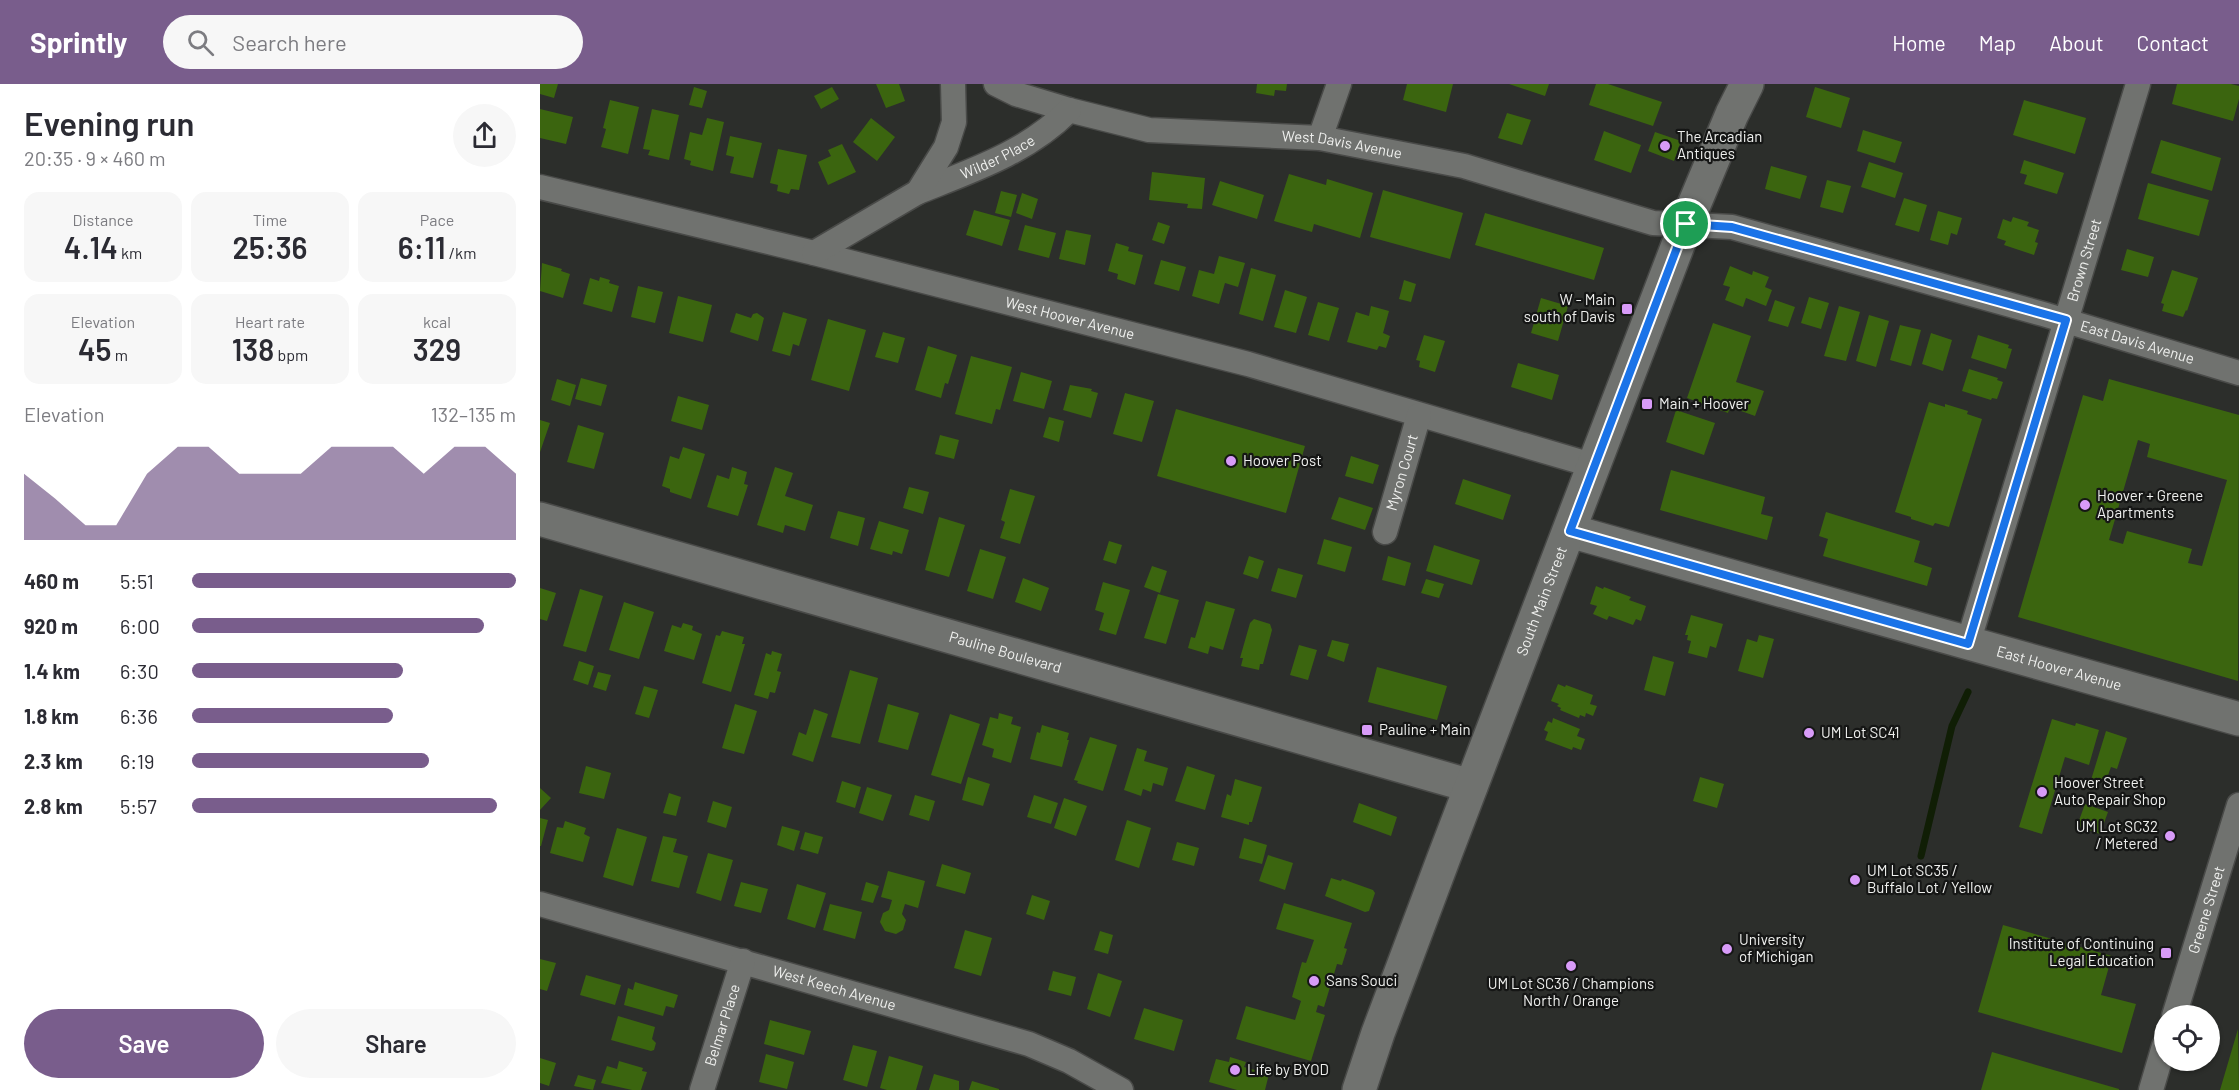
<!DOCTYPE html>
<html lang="en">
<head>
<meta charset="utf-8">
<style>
	body { margin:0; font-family:Barlow,sans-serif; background:#f7f7f7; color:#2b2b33; height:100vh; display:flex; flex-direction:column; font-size:22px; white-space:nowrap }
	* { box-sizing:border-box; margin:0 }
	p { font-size:20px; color:#7c7c81 }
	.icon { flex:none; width:33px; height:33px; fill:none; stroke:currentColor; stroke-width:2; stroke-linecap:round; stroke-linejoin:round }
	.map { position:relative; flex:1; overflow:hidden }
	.details { display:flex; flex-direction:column; background:#fff; width:540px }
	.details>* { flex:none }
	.fabs { position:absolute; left:1614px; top:921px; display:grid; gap:12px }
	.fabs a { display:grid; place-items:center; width:66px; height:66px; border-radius:50%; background:#fff; box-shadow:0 2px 4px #0004; font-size:30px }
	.pin { position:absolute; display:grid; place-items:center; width:51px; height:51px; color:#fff; margin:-26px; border:3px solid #fff; border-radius:50%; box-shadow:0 2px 6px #0007 }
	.round { display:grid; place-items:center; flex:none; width:63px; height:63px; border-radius:32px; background:#f7f7f7 }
	.head { display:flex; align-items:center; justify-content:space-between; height:102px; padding:0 24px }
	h1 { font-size:33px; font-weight:600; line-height:45px }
	.metrics { display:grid; grid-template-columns:repeat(3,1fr); gap:9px; height:102px; padding:6px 24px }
	.metrics div { display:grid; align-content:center; border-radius:15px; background:#f7f7f7; text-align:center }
	.metrics b { font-size:30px; font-weight:600 }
	.metrics small { font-size:16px; font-weight:400 }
	.metrics p { font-size:16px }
	.chart { height:168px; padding:12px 24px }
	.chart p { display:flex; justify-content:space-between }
	.chart svg { width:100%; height:108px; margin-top:6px; fill:#795d8c; opacity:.7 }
	.button { display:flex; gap:12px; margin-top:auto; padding:12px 24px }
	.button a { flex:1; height:69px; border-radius:36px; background:#795d8c; color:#fff; font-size:24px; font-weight:600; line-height:69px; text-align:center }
	.button a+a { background:#f7f7f7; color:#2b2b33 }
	ul { padding:0 24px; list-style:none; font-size:20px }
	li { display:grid; grid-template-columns:96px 72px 1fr; align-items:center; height:45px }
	li i { height:15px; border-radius:8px; background:#795d8c }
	header { display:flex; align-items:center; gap:36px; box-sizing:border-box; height:84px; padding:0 30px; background:#795d8c; color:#fff }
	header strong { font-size:28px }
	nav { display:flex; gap:33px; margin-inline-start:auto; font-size:21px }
	.search { width:420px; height:54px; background:#f7f7f7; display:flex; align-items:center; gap:15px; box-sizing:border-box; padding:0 21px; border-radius:33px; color:#7c7c81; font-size:22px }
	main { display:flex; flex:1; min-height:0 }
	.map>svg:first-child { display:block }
</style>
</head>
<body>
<header>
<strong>Sprintly</strong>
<div class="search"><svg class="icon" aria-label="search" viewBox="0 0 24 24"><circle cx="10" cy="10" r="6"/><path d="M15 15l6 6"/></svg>Search here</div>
<nav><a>Home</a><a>Map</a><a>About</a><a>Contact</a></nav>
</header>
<main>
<section class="details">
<div class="head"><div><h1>Evening run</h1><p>20:35 · 9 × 460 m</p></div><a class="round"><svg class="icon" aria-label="share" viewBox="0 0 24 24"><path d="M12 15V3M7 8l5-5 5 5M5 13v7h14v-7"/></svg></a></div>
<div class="metrics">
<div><p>Distance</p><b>4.14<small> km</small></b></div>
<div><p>Time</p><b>25:36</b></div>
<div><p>Pace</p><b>6:11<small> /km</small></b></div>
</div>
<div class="metrics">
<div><p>Elevation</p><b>45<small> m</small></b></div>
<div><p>Heart rate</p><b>138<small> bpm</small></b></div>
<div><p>kcal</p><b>329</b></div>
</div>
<div class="chart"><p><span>Elevation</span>132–135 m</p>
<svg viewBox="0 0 160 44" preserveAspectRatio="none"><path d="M0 44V17L10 27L20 38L30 38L40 17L50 6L60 6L70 17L80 17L90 17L100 6L110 6L120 6L130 17L140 6L150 6L160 17V44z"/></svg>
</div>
<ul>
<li><b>460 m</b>5:51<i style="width:100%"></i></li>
<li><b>920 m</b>6:00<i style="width:90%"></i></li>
<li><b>1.4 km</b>6:30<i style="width:65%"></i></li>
<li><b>1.8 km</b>6:36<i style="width:62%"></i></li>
<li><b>2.3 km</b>6:19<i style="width:73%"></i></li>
<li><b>2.8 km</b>5:57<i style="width:94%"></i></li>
</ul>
<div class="button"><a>Save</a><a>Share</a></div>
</section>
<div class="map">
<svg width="1699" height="1006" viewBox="0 0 1699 1006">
	<rect width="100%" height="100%" fill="#2c2e2b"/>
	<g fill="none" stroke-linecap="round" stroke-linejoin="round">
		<!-- stream -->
		<path stroke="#101e05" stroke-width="7" d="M1381,772L1412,642L1428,608"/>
	</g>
	<!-- building -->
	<path fill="#3b650f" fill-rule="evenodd" d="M0,0H18L14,14L0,10Z
		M336,0H359L365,17L346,24Z
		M717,0H747L746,7L735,6L734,12L716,9Z
		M867,0H913L906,28L863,16Z
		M969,0H1009L1005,12Z
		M1056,0H1068L1122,18L1113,42L1049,21Z
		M1637,0H1691L1699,2V15L1693,37L1632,20Z
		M154,3L167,7L162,24L149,21Z
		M292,3L299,15L281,25L274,12Z
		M1275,3L1310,14L1301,44L1266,33Z
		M70,16L99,23L88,70L61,63L66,45L63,44Z
		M1484,16L1546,34L1535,70L1473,51Z
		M0,25L33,33L26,60L0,54Z
		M112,25L139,31L129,76L108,71L110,66L103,65Z
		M967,29L991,36L982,61L958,54Z
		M167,34L184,38L173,87L150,81L151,77L144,75L150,48L162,51Z
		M331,34L355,53L337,77L313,58Z
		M1323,46L1362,58L1355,79L1317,67Z
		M1064,47L1101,61L1091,89L1054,76Z
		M1115,48L1141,57L1134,77L1108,67Z
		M190,52L222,59L213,94L190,89L194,73L186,71Z
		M1621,56L1681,74L1672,107L1611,89Z
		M302,60L316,88L288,101L278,78L291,72L288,66Z
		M238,65L267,71L259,106L251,105L249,110L237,107L238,101L230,99Z
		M1484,76L1524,89L1517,110L1484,100L1487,91L1480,89Z
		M1329,78L1363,89L1355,114L1321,103Z
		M1231,82L1267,92L1260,115L1225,105Z
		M612,88L665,94L662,125L647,124L648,120L609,116Z
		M749,90L786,101L787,95L833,109L820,154L774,140L772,148L734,137Z
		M1287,96L1311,102L1303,129L1280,123Z
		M680,97L724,111L717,135L672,121Z
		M1608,99L1669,116L1659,152L1598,135Z
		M843,106L923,129L910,175L830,153Z
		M461,107L477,111L471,133L455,129Z
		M482,109L498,115L492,135L476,129Z
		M1364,114L1387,121L1379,148L1355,141Z
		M434,126L470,136L462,162L426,151Z
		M1398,127L1422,134L1417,151L1411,149L1408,161L1390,156Z
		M945,129L1064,164L1054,196L935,161Z
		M1473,133L1489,138L1487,142L1499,146L1495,158L1498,159L1494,171L1464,161L1466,157L1457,154L1463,135L1471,138Z
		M618,138L630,142L624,160L612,156Z
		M485,141L516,149L509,174L478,166Z
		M526,146L551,151L545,181L519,175Z
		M576,159L589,163L588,167L603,171L595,201L577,195L578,190L568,187Z
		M1587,165L1614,173L1608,193L1581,186Z
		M679,172L705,179L698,203L685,199L679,220L652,212L659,186L674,190Z
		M621,176L646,183L639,207L614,200Z
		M2,179L22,185L21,187L30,190L23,214L0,207Z
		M1190,182L1212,191L1213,187L1229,193L1225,203L1232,206L1226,222L1206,214L1203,223L1185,216L1190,203L1183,201Z
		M711,184L736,191L723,237L699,230Z
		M1632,186L1658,194L1647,227L1646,226L1643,233L1622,227L1624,220L1621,219Z
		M60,193L70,196L69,199L79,202L72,228L43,220L50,194L59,197Z
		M864,196L876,200L871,218L859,215Z
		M98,202L123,208L115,239L91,233Z
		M745,206L767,213L756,249L734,243Z
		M138,212L172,221L163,258L129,249Z
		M1269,213L1289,219L1281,245L1261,239Z
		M1001,214L1028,222L1018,257L991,249Z
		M1235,216L1255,223L1248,243L1228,237Z
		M778,218L799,224L789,257L768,251Z
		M831,222L849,227L843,249L850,252L846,264L839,262L837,266L807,258L816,228L829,232Z
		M1299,222L1320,228L1306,277L1284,272Z
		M243,228L267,235L259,262L253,260L250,272L232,267Z
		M196,229L211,234L213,230L217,229L224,234L218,257L190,248Z
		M1329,231L1349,237L1336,283L1316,277Z
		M288,235L326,246L309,307L271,296Z
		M1173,239L1211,252L1196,298L1224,307L1215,332L1190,323L1188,329L1147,314Z
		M1360,241L1381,246L1371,282L1350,276Z
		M343,248L365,254L358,279L335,273Z
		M1391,249L1412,256L1403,287L1382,280Z
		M884,251L905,257L895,288L879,283L880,277L876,276Z
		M1438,251L1469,261L1468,264L1472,265L1466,285L1431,274Z
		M388,262L417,271L408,300L405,299L401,314L375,306Z
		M431,272L472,283L460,326L456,325L452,340L415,330Z
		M978,279L1019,291L1012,316L971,303Z
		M1429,285L1458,294L1457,296L1463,298L1457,315L1452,314L1451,316L1422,307Z
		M481,288L512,297L504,325L473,317Z
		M41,294L67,301L61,322L35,315Z
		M17,295L36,301L30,322L11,316Z
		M1569,295L1699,331L1698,597L1478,533L1543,311L1563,317ZM1598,356L1610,360L1607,373L1687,396L1662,482L1648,479L1652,465L1587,447L1583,460L1569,456Z
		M530,301L552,305L551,307L558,309L551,334L523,326Z
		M585,309L614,317L602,358L573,350Z
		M138,312L169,321L162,346L131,337Z
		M1389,318L1405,323V320L1428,327L1427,330L1442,335L1409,443L1395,439L1393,442L1371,435V433L1355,428Z
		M636,325L765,362L746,429L617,392Z
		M1136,326L1175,339L1164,371L1126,358Z
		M509,333L524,337L519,358L503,353Z
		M0,336L10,339L0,368Z
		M38,341L64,349L54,385L27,378Z
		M400,351L419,356L414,375L395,370Z
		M143,363L165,370L151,415L130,408V405L122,402L130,372L139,375Z
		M811,372L839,381L833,400L805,392Z
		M192,383L207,388L204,400L208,401L198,432L167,423L177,391L189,395Z
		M235,383L253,389L245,412L273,421L265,447L245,441L243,449L217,441Z
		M1131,386L1225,413L1221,430L1233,433L1227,456L1120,426Z
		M923,395L971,411L963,436L915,420Z
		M369,403L389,408L383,430L363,424Z
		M470,405L495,412L480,460L460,454L465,438L461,436Z
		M799,413L833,424L825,446L791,435Z
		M298,427L325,434L318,462L290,454Z
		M1286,428L1380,457L1374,478L1392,484L1387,502L1283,472L1288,455L1279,452Z
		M399,433L425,441L409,493L385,486Z
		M339,437L369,446L362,470L353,467L352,471L330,465Z
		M784,455L812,463L805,488L777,480Z
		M569,457L582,461L576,480L563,476Z
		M894,461L940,476L932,501L886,487Z
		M440,465L466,473L453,515L427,507Z
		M709,472L724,477L718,495L703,490Z
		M848,472L871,479L865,502L842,496Z
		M612,482L627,487L620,509L604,503Z
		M738,484L763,491L756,514L731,507Z
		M483,494L509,504L501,527L475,518Z
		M886,495L904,500L899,514L881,509Z
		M563,498L590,506L576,551L559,546L564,529L555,526Z
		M1056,502L1063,505L1064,503L1091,513L1089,516L1106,522L1101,537L1096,535L1093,541L1069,532L1067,536L1053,530L1057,522L1050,520Z
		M0,504L16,509L7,537L0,535Z
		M40,505L63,512L46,568L23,562Z
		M618,510L639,516L626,560L604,554Z
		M666,517L695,525L683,566L670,562L668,570L648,564L651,553L655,554Z
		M84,518L114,528L99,575L69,566Z
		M1151,531L1183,540L1176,564L1170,562L1167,574L1148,569L1151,557L1147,556L1148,551H1145Z
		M714,535L730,540L732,546L723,580H720L719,586L701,582L703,574H700L710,539Z
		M143,539L153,542L152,546L162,550L154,576L124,567L132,541L141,544Z
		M182,547L204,553L202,560H205L191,608L162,599L176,551L180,552Z
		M1219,551L1234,555L1223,594L1198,587L1207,555L1217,558Z
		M792,556L809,560L804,578L787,572Z
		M759,561L777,566L768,596L750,591Z
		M232,567L242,570L237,587L241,588L235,609L230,608L228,615L214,611L226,569L231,571Z
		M1113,572L1134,578L1125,612L1104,606Z
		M39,577L54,582L48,601L33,596Z
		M837,583L907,602L897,636L828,618Z
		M310,586L338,594L320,660L291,653Z
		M58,588L71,591L66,607L53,603Z
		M1018,600L1025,603L1026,601L1053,611L1050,620L1057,622L1053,632L1046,629L1045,633L1040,631L1039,634L1020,626L1021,624L1017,622L1019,620L1011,617Z
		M104,602L118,606L109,634L95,630Z
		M195,620L217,627L204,670L182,664Z
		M348,620L379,629L368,666L338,658Z
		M274,625L288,630L273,678L252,671L259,648L266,651Z
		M459,629L473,633L471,640L481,643L471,679L452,673L454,665L442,661L450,633L458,635Z
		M410,630L440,640L421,700L391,691Z
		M1013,634L1040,645L1037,652L1045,655L1041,666L1033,663L1032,666L1005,656L1008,648L1004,646L1008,637L1012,639Z
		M1512,635L1535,642L1536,639L1559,646L1549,681L1525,673L1502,750L1479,743Z
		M502,641L529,649L527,656H529L522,683L490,675L497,648L500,649Z
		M1566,647L1587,654L1577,685L1571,683L1567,694L1563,693L1561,699L1551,696Z
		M550,653L577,661L563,707L537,699L538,697L534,696Z
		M597,664L607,667L604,677L628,684L623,702L613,699L611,708L603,705L601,712L584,706Z
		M46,682L71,689L64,715L39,709Z
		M647,682L675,691L665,726L635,717Z
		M428,693L450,700L443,722L422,716Z
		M1160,693L1184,700L1177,724L1153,717Z
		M695,695L722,703L712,738H709V741L681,733L687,710L691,712Z
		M302,697L321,703L315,724L296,718Z
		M327,703L352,711L343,737L319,729Z
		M0,704L11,714L0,726Z
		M129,709L141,713L136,732L123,729Z
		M375,711L395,717L389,737L369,731Z
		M494,711L518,719L511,740L487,733Z
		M524,714L547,722L536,752L514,744Z
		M173,717L192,723L186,744L167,738Z
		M819,719L857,733L851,752L813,738Z
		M1545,720L1568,728L1560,750L1537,742Z
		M0,734L8,736L1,762H0Z
		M587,736L611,744L599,784L575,776Z
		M25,737L46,744L44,750L50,753L43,778L10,769L17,743L23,744Z
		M242,742L260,747L254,767L237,761Z
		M77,744L107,753L93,802L63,793Z
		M265,748L283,753L278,770L260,765Z
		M123,752L137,755L133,768L148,772L139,804L111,797Z
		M704,754L727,761L722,780L699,774Z
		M637,758L659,764L654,782L632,776Z
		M168,769L193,776L181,817L156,809Z
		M728,771L753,779L745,806L719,797Z
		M402,780L431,789L425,810L396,802Z
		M348,787L385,797L378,824L365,820L362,830L366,836L363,846L356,850L345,847L340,838L343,829L349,826L352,816L341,813Z
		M791,794L801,797L802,795L833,806L835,809L829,827L825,828L785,812Z
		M201,798L228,805L221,829L194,822Z
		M326,798L339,802L333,819L321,816Z
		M257,800L286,809L275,844L247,835Z
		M492,811L510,817L504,836L486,830Z
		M744,819L812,839L804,864L807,865L802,881L797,880L784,923L778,921L776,928L785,931L771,977L696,955L706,922L755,936L761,917L752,913L762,878L766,879L774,856L736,845Z
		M290,820L322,828L315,855L283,846Z
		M1463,841L1572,872L1561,911L1596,920L1582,969L1438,928Z
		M425,846L452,854L441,892L414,884Z
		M560,847L573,851L568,870L554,866Z
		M0,875L16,879L7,907L0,905Z
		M513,887L536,893L531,912L508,906Z
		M558,889L582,897L570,933L547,925Z
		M46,891L81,901L75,921L40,911Z
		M95,898L138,911L134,924L126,922L123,932L84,921L88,904L93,906Z
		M604,924L643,936L634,967L594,955Z
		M78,932L115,943L112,955L116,959L114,966L111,967L71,956Z
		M230,936L271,947L264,971L224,960Z
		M1698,945L1699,1006H1680Z
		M313,961L337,967L327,1003L303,996Z
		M1452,968L1579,1005V1006H1441Z
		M226,970L254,978L247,1005L219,998Z
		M349,972L383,982L376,1006H347L340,1004Z
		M690,973L706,978L704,983L729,990L725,1006H697L669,998L676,975L689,978Z
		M0,974L16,979L9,1002L0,999Z
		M79,977L103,984L102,987L107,988L101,1006H92L61,999L67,982L77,985Z
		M394,990L419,997V1006H389Z
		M38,991L56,996L53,1006L34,1002Z
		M432,997L459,1005V1006H429Z"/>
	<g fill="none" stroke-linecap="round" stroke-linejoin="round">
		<!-- street casing -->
		<g stroke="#494a48" stroke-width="27">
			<g id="street">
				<path id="s1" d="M456,0L476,10L529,26L609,46L780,54L924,82L1113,139L1192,143L1503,230L1699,289"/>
				<path d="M780,54L799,0"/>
				<path id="s2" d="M0,103L274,169L708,280L1055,382"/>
				<path id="s3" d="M378,108C431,87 488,68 529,26"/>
				<path d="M274,169L378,108L406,63L414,38L413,0"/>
				<path id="s4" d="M845,448L879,331"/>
				<path id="s5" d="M1428,559L1598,0"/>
				<path id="s6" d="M0,820L489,960L529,977L581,1006"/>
				<path id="s7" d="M1634,932L1699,721"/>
				<path id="s8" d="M162,1006L203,877"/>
				<path d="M1611,1006L1624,962"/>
			</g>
		</g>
		<!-- secondary casing -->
		<g stroke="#494a48" stroke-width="36">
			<g id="secondary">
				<path id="s9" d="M0,435L931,702"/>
				<path id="s10" d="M1030,447L1699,635"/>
				<path id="s11" d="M819,1006L838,949L903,776L1146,140L1192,30L1207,0"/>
			</g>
		</g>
		<!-- street -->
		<use href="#street" stroke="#70726f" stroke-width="24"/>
		<!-- secondary -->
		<use href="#secondary" stroke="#70726f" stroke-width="33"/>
	</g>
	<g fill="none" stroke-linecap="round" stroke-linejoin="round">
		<!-- route casing -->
		<g stroke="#fff" stroke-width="12">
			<path id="route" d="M1146,140L1192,143L1526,236L1428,560L1030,447Z"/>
		</g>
		<!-- route -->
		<use href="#route" stroke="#1a73e8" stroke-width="8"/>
	</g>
	<!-- markers -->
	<g fill="#d89bf8" stroke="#151615" stroke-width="2">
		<circle cx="1125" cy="62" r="6"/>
		<rect x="1081" y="219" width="12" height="12" rx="3"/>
		<rect x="1101" y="314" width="12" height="12" rx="3"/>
		<circle cx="691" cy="377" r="6"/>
		<circle cx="1545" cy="421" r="6"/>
		<rect x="821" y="640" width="12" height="12" rx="3"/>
		<circle cx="1269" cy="649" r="6"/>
		<circle cx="1502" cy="708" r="6"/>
		<circle cx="1630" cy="752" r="6"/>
		<circle cx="1315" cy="796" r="6"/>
		<circle cx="1187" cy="865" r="6"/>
		<rect x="1620" y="863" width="12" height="12" rx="3"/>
		<circle cx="1031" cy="882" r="6"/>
		<circle cx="774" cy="897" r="6"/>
		<circle cx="695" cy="986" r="6"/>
	</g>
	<g text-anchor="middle" stroke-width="4.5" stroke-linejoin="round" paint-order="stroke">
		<!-- poi labels -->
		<g font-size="15" fill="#eff0ee" stroke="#151615" text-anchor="start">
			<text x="1137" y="58">The Arcadian<tspan x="1137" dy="17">Antiques</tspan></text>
			<text x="1075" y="221" text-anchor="end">W - Main<tspan x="1075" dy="17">south of Davis</tspan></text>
			<text x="1119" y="325">Main + Hoover</text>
			<text x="703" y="382">Hoover Post</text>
			<text x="1557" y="417">Hoover + Greene<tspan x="1557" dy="17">Apartments</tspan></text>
			<text x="839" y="651">Pauline + Main</text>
			<text x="1281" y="654">UM Lot SC41</text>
			<text x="1514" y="704">Hoover Street<tspan x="1514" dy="17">Auto Repair Shop</tspan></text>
			<text x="1618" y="748" text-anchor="end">UM Lot SC32<tspan x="1618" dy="17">/ Metered</tspan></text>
			<text x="1327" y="792">UM Lot SC35 /<tspan x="1327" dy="17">Buffalo Lot / Yellow</tspan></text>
			<text x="1199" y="861">University<tspan x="1199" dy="17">of Michigan</tspan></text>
			<text x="1614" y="865" text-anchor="end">Institute of Continuing<tspan x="1614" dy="17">Legal Education</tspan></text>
			<text x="786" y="902">Sans Souci</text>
			<text x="1031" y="905" text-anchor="middle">UM Lot SC36 / Champions<tspan x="1031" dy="17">North / Orange</tspan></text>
			<text x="707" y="991">Life by BYOD</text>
		</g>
		<!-- street labels -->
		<g font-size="15" fill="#eff0ee" stroke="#151615">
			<text dy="5" stroke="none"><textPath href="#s1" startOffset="354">West Davis Avenue</textPath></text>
			<text dy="5" stroke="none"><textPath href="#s3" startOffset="87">Wilder Place</textPath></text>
			<text dy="5" stroke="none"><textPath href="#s5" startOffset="400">Brown Street</textPath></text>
			<text dy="5" stroke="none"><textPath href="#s2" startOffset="546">West Hoover Avenue</textPath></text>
			<text dy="5" stroke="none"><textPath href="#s1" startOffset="1176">East Davis Avenue</textPath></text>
			<text dy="5" stroke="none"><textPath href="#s4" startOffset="62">Myron Court</textPath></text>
			<text dy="5" stroke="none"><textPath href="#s11" startOffset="522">South Main Street</textPath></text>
			<text dy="5" stroke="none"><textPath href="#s9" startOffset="484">Pauline Boulevard</textPath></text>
			<text dy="5" stroke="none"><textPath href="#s10" startOffset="508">East Hoover Avenue</textPath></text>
			<text dy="5" stroke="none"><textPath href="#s7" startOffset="111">Greene Street</textPath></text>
			<text dy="5" stroke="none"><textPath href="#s6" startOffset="306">West Keech Avenue</textPath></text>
			<text dy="5" stroke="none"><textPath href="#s8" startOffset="68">Belmar Place</textPath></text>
		</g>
	</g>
</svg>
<div class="fabs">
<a><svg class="icon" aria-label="locate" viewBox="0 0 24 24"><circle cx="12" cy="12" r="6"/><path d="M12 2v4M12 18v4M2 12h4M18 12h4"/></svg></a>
</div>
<div class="pin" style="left:1146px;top:140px;background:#1e9e55"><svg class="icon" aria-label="arrive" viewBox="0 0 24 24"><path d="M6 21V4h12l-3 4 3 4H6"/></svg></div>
</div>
</main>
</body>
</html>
